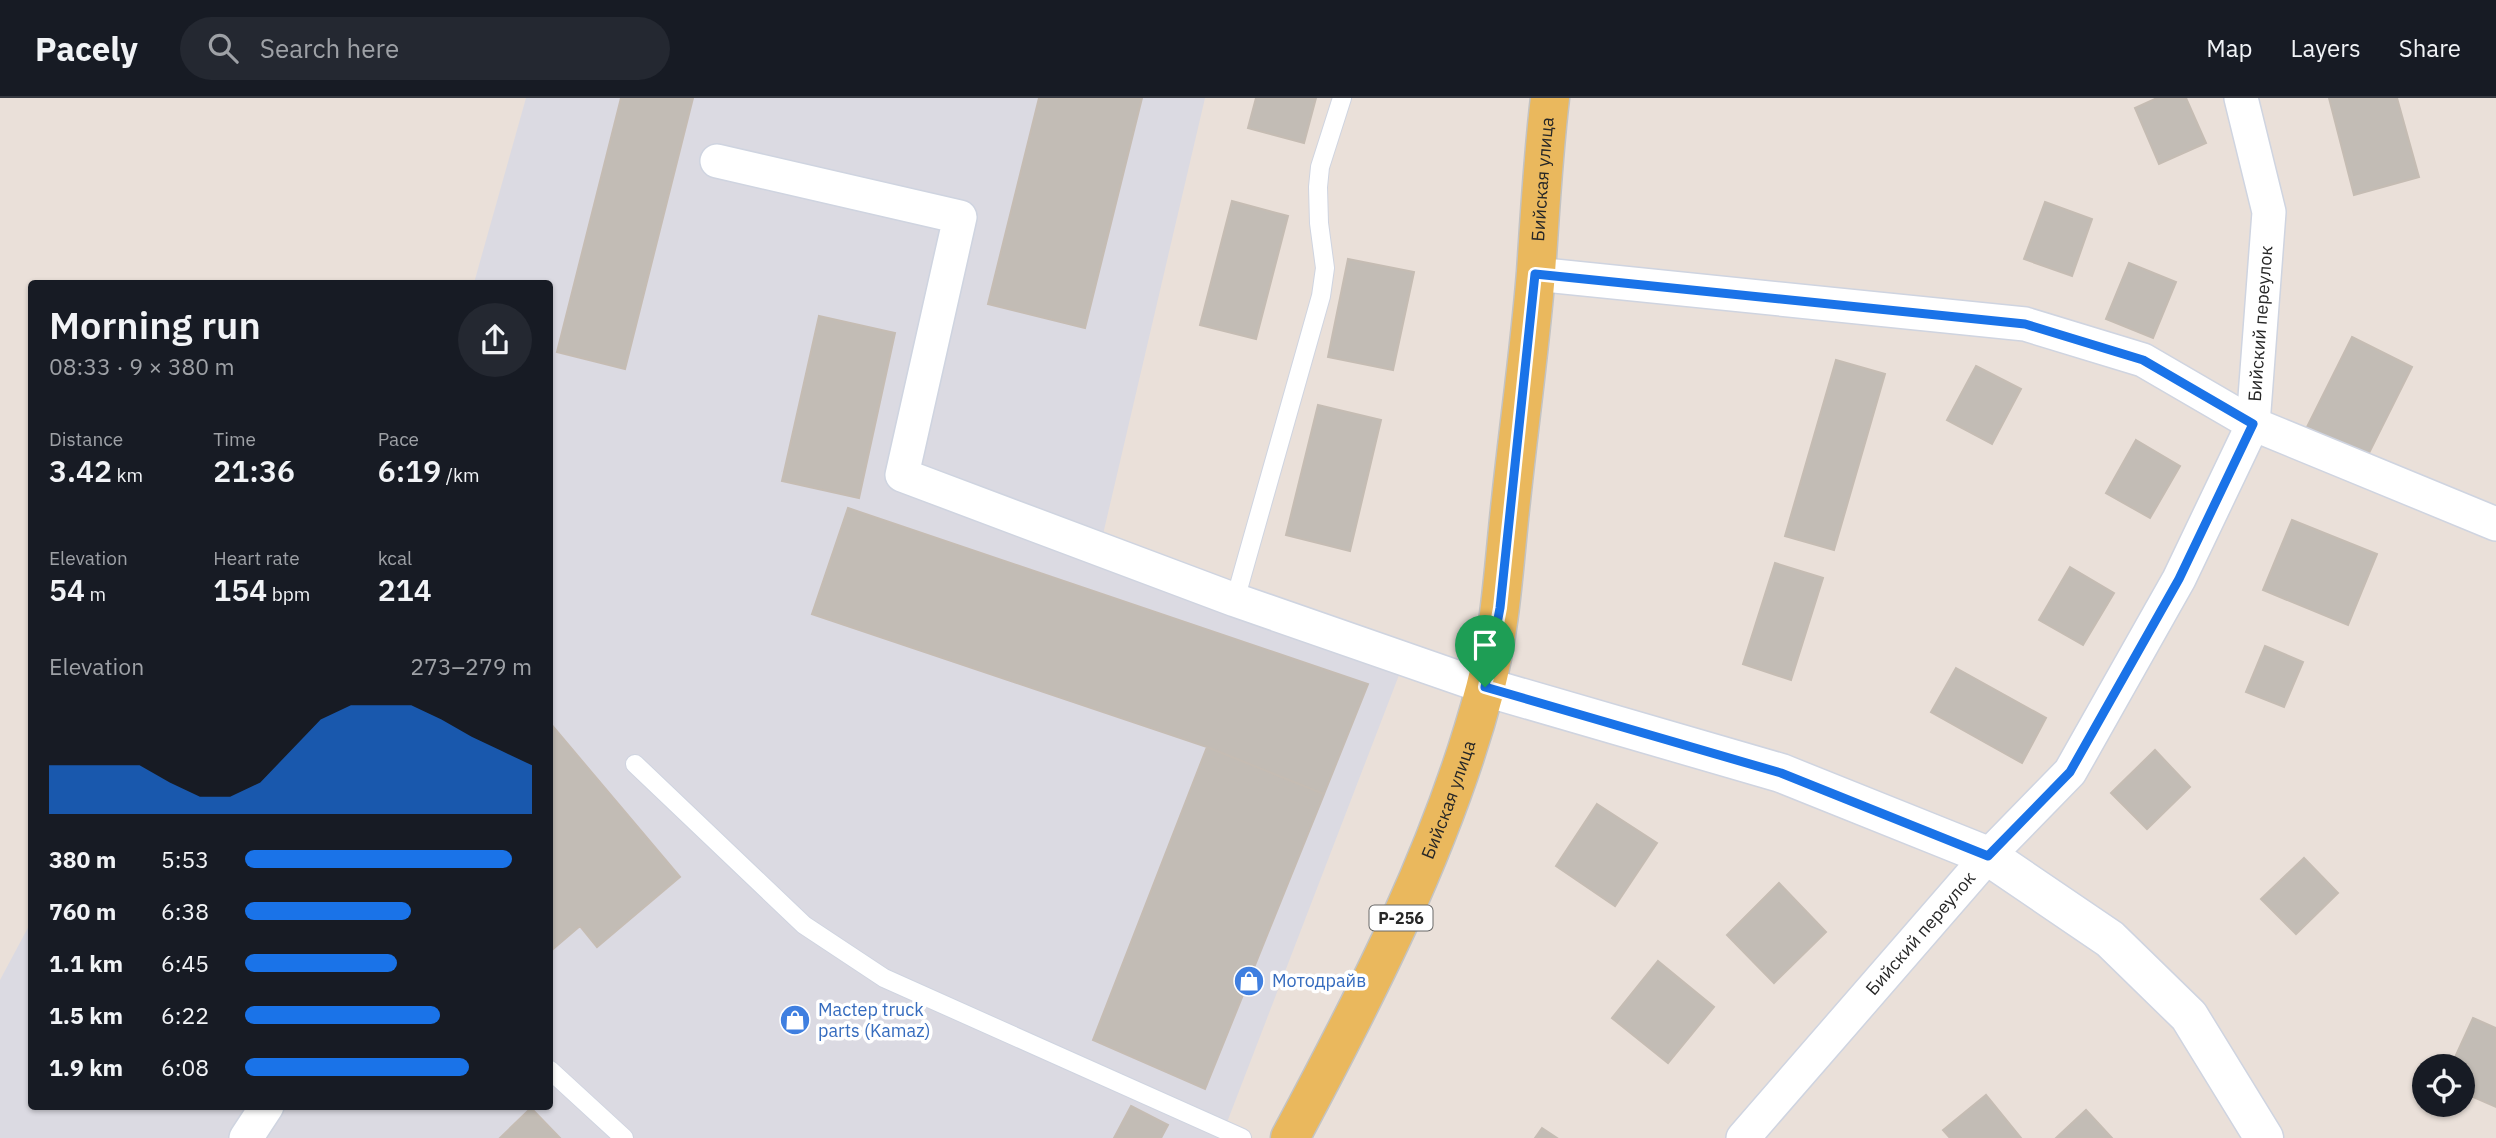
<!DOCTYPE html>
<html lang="en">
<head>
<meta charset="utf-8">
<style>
	body { margin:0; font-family:"IBM Plex Sans",sans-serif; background:#242831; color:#f1f3f6; height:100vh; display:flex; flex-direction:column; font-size:26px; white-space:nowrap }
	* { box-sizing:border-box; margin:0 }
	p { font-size:23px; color:#9ea1a6 }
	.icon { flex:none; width:38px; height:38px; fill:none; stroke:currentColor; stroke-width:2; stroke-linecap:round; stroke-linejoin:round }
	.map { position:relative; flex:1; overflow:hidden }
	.details { position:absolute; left:28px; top:182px; width:525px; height:830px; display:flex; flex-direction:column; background:#171b24; border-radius:7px; box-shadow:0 2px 5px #0004 }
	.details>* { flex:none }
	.fabs { position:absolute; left:2412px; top:956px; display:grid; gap:14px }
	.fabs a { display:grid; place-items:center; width:63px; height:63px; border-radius:50%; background:#171b24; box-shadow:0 2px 5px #0004; font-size:35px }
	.pin { position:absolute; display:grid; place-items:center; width:60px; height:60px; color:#fff; margin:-72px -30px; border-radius:50% 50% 50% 0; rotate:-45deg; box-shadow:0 0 7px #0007 }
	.pin .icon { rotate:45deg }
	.round { display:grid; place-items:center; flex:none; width:74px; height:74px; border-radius:37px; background:#242831 }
	.summary { display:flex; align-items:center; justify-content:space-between; height:119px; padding:0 21px }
	h1 { font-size:38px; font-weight:600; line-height:52px }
	.figures { display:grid; grid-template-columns:repeat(3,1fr); gap:10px; height:119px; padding:7px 21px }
	.figures div { display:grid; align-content:center }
	.figures b { font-size:30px; font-weight:600 }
	.figures small { font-size:19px; font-weight:400 }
	.figures p { font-size:19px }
	.chart { height:196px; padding:14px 21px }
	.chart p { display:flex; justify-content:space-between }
	.chart svg { width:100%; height:126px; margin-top:7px; fill:#1a73e8; opacity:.7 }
	ul { padding:0 21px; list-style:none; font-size:23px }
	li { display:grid; grid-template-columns:112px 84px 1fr; align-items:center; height:52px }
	li i { height:18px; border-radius:9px; background:#1a73e8 }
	header { display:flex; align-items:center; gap:42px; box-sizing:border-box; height:98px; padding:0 35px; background:#171b24; border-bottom:2px solid #363941 }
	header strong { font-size:33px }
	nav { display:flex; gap:38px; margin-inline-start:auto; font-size:24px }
	.search { width:490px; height:63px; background:#242831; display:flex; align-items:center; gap:18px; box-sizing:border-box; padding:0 24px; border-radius:38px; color:#9ea1a6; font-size:26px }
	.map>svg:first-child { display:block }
</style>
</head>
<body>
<header>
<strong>Pacely</strong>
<div class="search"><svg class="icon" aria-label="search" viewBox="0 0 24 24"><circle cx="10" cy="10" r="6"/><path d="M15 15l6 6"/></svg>Search here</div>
<nav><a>Map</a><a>Layers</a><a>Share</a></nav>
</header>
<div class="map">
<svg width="2496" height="1040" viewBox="0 0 2496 1040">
	<rect width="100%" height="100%" fill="#eae0d9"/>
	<!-- industrial -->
	<path fill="#dbdae2" d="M526,0H1205L1101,445L1409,551L1221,1040H0V882L31,824L32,1008H550V186L474,185Z"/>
	<!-- building -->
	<path fill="#c2bcb5" stroke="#c5bcb3" stroke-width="2" d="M621,0H693L625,271L557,254Z
		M1039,0H1142L1085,230L988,206Z
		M1256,0H1316L1304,45L1248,30Z
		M2157,0H2186L2206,45L2159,66L2135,10Z
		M2329,0H2397L2419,79L2354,97Z
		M1232,103L1288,118L1256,241L1200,227Z
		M2045,104L2092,121L2072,178L2024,161Z
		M1348,161L1414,174L1393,272L1328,259Z
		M2129,165L2176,184L2153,240L2106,221Z
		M819,218L895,235L859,400L782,383Z
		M2352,239L2412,269L2367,359L2307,329Z
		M1836,262L1885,276L1834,452L1785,438Z
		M1976,268L2021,291L1992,346L1947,322Z
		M1318,307L1381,322L1350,453L1286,437Z
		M2136,342L2180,368L2150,420L2106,395Z
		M848,410L1368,586L1324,696L1207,649L812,516Z
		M2292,422L2377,456L2348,527L2263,492Z
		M1775,465L1823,480L1791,582L1743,566Z
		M2070,469L2114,495L2083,547L2039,522Z
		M2265,548L2303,564L2284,609L2246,594Z
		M1956,570L2046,620L2022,665L1931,614Z
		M550,625L680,779L597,849L580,828L553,851L550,847Z
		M1207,649L1324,696L1205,991L1093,942Z
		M2155,652L2190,689L2147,731L2111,695Z
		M1597,706L1657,745L1615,808L1556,768Z
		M2304,760L2338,795L2296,836L2261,801Z
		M1779,785L1826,834L1774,885L1727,837Z
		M1658,863L1714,909L1668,965L1612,920Z
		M2473,920L2496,930V1009L2462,994V968H2451Z
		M1986,997L2021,1040H1950L1943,1032Z
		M1131,1008L1168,1027L1161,1040H1114Z
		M531,1010L560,1040H500Z
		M2086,1012L2112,1040H2056Z
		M1542,1030L1557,1040H1535Z"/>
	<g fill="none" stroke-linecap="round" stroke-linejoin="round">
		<!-- lane casing -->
		<g stroke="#cfd4e0" stroke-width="20">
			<path id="lane" d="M1235,502L1321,198L1325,170L1319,125L1318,89L1320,69L1342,0
				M635,666L804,827L884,880L1242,1040
				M550,972L624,1040"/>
		</g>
		<!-- street casing -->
		<g stroke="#cfd4e0" stroke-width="36">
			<g id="street">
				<path d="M717,63L960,119L902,377L1235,502L1485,589"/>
				<path d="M1535,176L2025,226L2143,262L2253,326L2496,426"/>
				<path d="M246,1040L267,1008"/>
				<path id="s1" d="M1743,1040L1988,758L2070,674L2179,481L2253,326L2269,114L2241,0"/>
			</g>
		</g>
		<!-- secondary casing -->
		<g stroke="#cfd4e0" stroke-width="41">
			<path id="secondary" d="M1485,589L1781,675L1988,758L2110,841L2189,918L2264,1040"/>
		</g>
		<!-- primary casing -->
		<g stroke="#c3c3c3" stroke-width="41">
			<g id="primary">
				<path id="s2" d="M1290,1040C1367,896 1443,749 1485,591C1501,530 1504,464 1511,402C1519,326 1530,250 1536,174C1540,116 1543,58 1550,0"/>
			</g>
		</g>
		<!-- lane -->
		<use href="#lane" stroke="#fff" stroke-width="18"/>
		<!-- street -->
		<use href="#street" stroke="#fff" stroke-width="33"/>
		<!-- secondary -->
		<use href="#secondary" stroke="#fff" stroke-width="38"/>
		<!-- primary -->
		<use href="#primary" stroke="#eab85d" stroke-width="38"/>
	</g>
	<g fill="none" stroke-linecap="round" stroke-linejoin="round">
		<!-- route casing -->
		<g stroke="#fff" stroke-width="14">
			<path id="route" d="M1535,176L2025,226L2143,262L2253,326L2179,481L2070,674L1988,758L1781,675L1485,589L1500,510Z"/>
		</g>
		<!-- route -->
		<use href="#route" stroke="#1a73e8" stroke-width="9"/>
	</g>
	<!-- icons -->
	<defs>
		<g id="shop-disc" transform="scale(1.575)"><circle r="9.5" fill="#3f7fe0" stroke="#fff"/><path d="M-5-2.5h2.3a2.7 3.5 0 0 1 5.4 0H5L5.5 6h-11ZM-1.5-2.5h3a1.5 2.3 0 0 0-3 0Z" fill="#fff"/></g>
	</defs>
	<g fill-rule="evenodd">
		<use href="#shop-disc" x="1249" y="883"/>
		<use href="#shop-disc" x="795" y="922"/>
	</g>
	<g text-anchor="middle" stroke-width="7" stroke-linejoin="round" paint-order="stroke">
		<!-- shield labels -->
		<rect fill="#fff" stroke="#686868" stroke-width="2" x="1369.5" y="807.5" width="63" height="25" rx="5"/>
		<g font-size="16" font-weight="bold" fill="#272727">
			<text x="1401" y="826">Р-256</text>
		</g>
		<!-- street labels -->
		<g font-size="18" fill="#272727" stroke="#fff">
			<text dy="6" stroke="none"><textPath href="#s2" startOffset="1004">Бийская улица</textPath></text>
			<text dy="6" stroke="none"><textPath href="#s1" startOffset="985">Бийский переулок</textPath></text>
			<text dy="6" stroke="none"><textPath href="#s2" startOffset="374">Бийская улица</textPath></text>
			<text dy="6" stroke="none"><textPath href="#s1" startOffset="271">Бийский переулок</textPath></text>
		</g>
		<!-- shop labels -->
		<g font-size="18" fill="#366cbe" stroke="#fff" text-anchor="start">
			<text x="1272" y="889">Мотодрайв</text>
			<text x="818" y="918">Mactep truck<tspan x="818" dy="21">parts (Kamaz)</tspan></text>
		</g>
	</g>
</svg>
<div class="fabs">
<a><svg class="icon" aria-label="locate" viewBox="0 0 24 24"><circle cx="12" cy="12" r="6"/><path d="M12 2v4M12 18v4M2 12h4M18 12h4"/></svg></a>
</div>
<div class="pin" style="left:1485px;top:589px;background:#1e9e55"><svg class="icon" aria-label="arrive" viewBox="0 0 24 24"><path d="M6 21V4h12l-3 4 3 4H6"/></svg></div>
<section class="details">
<div class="summary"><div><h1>Morning run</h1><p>08:33 · 9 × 380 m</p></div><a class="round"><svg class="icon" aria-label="share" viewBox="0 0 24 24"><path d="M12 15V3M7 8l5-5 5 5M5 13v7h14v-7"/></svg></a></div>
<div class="figures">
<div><p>Distance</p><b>3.42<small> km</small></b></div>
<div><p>Time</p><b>21:36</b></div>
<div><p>Pace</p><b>6:19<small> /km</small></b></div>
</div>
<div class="figures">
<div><p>Elevation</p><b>54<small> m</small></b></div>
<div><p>Heart rate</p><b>154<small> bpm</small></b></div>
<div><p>kcal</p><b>214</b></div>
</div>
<div class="chart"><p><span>Elevation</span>273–279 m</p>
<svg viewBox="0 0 160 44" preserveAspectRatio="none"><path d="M0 44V27L10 27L20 27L30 27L40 33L50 38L60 38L70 33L80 22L90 11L100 6L110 6L120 6L130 11L140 17L150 22L160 27V44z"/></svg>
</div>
<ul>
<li><b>380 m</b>5:53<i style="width:93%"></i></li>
<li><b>760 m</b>6:38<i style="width:58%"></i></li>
<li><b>1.1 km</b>6:45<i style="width:53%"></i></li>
<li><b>1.5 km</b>6:22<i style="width:68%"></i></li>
<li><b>1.9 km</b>6:08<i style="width:78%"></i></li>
</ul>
</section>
</div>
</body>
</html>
